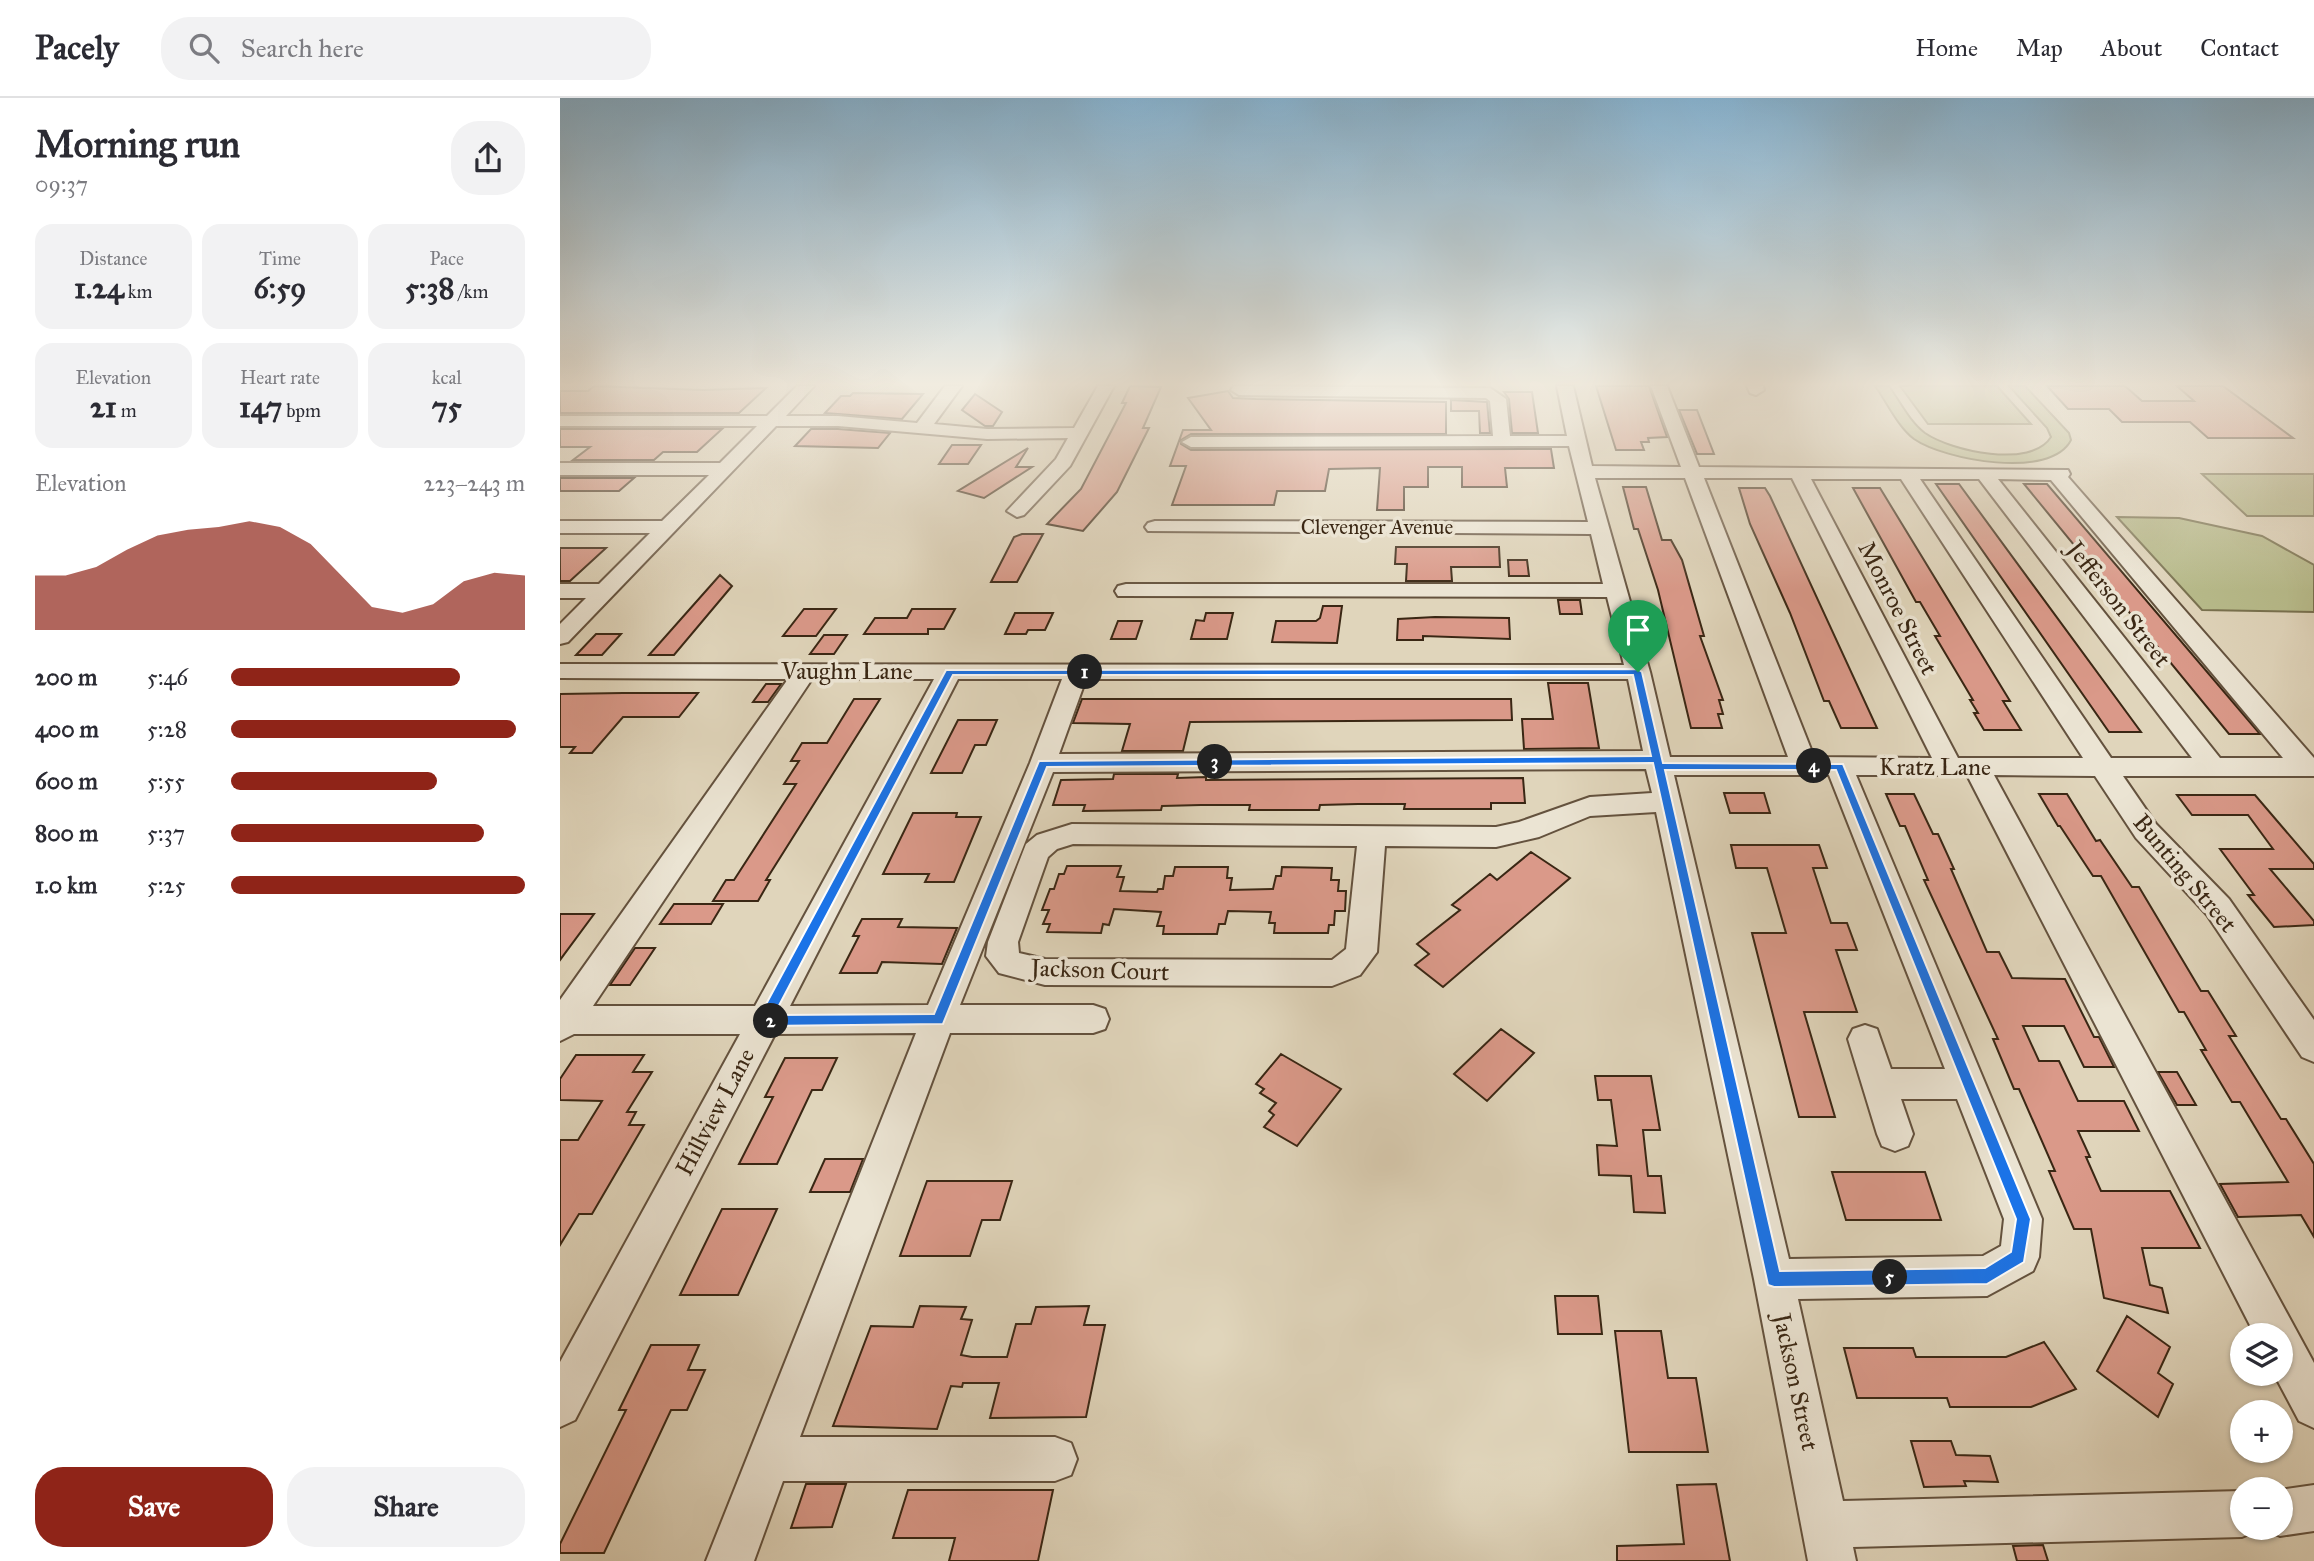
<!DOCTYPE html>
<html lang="en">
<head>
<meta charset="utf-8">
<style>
	body { margin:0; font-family:"IM FELL Great Primer",serif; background:#f2f2f3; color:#2b2b33; height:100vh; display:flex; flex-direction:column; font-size:26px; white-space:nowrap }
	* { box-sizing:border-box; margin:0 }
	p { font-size:23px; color:#7c7c81 }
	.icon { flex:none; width:38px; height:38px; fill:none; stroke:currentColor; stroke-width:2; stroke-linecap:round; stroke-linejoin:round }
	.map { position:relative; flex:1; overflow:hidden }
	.sheet { display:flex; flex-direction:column; background:#fff; width:560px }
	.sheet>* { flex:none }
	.tools { position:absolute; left:1670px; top:1225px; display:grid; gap:14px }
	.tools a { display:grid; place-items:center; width:63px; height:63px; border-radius:50%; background:#fff; box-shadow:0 2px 5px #0004; font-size:35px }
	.pin { position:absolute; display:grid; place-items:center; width:60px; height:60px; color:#fff; margin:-72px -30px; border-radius:50% 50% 50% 0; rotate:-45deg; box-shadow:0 0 7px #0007 }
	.pin .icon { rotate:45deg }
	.km { position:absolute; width:35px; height:35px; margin:-18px; border-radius:50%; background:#222; color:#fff; font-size:19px; line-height:35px; text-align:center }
	.round { display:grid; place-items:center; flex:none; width:74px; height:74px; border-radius:28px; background:#f2f2f3 }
	.head { display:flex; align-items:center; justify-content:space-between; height:119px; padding:0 35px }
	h1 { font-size:38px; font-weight:700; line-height:52px }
	.figures { display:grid; grid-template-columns:repeat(3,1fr); gap:10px; height:119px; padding:7px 35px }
	.figures div { display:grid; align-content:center; border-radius:18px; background:#f2f2f3; text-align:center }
	.figures b { font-size:30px; font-weight:700 }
	.figures small { font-size:19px; font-weight:400 }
	.figures p { font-size:19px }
	.chart { height:196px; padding:14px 35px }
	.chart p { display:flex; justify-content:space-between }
	.chart svg { width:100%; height:126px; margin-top:7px; fill:#8f2418; opacity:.7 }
	.button { display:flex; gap:14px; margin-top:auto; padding:14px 35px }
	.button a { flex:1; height:80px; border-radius:28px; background:#8f2418; color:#fff; font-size:28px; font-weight:700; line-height:80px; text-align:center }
	.button a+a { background:#f2f2f3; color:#2b2b33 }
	ul { padding:0 35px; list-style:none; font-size:23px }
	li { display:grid; grid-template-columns:112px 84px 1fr; align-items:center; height:52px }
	li i { height:18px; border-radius:9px; background:#8f2418 }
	header { display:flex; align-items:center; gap:42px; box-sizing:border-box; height:98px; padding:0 35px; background:#fff; border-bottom:2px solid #e1e1e2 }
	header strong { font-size:33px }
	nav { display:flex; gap:38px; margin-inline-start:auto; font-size:24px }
	.search { width:490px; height:63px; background:#f2f2f3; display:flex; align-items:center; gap:18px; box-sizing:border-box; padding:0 24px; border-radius:28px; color:#7c7c81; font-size:26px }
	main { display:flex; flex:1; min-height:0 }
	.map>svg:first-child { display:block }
</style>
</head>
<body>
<header>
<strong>Pacely</strong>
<div class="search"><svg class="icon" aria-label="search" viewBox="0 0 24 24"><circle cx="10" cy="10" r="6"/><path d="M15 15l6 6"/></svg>Search here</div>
<nav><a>Home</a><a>Map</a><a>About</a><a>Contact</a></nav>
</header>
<main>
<section class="sheet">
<div class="head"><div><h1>Morning run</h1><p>09:37</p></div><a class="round"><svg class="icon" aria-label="share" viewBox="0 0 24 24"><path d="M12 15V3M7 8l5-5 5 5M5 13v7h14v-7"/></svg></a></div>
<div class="figures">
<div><p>Distance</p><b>1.24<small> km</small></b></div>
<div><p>Time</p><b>6:59</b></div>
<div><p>Pace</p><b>5:38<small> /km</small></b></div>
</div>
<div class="figures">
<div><p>Elevation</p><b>21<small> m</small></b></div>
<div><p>Heart rate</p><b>147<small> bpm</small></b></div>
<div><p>kcal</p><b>75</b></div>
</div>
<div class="chart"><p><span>Elevation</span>223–243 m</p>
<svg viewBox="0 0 160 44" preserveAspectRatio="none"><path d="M0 44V25L10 25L20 22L30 16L40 11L50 9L60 8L70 6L80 8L90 14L100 25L110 36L120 38L130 35L140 27L150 24L160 25V44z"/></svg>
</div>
<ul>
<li><b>200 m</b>5:46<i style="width:78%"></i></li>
<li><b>400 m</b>5:28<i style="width:97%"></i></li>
<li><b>600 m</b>5:55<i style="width:70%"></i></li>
<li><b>800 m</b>5:37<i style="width:86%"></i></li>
<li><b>1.0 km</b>5:25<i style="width:100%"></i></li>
</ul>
<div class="button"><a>Save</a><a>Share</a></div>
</section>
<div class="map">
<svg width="1754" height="1463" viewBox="0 0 1754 1463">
	<rect width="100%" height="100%" fill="#e0d5bb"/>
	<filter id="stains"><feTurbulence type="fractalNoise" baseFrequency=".00286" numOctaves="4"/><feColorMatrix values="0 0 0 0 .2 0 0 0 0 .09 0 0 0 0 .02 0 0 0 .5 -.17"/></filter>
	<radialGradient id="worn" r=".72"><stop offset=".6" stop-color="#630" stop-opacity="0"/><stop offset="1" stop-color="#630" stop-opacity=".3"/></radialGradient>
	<!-- green -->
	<path fill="#b8bc8c" stroke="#797250" stroke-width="2" d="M1315,288H1329C1340,303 1350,324 1365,335C1391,353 1471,371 1491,339L1487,330L1449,288H1465L1509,335L1511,342C1491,382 1384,362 1354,341C1338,329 1327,305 1315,288Z
		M1340,288H1437L1471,326H1368Z
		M1642,376H1754V418H1687Z
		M1557,419L1619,420L1702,438L1754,467V514L1642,512Z"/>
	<!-- building -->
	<path fill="#da9989" stroke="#3a2714" stroke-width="2" d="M34,288L143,292L206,290L179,315H0V293H28Z
		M570,288L601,289L583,330H589L557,394L523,433L487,426L521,391L566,305H562Z
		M1036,288H1089L1107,339L1088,340L1089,344H1081L1084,352H1056Z
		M1487,288H1565L1582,303H1634L1617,288H1663L1733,340H1648L1630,324H1562L1549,311H1508Z
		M668,293L673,300L696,301L886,304V336H631L621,342V346L631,352L991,351L994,370H945L947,389H902V369H868V389H844V412H817L820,370L769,371L765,393H717L714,407H612L626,368H610L623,332H651L628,300Z
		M944,294H972L978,335H952L949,301Z
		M293,295L363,296L342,321L265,315L281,298H290Z
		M415,296L442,314L433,328H425L402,312Z
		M891,302L927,304L930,335H920L919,313H891Z
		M1119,312H1137L1154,356H1137Z
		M0,331H162L137,354H103L94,362H13L30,349H0Z
		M251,331H278L330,335L318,350L235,348Z
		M392,347H421L408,366H379Z
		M468,350L456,369H472L424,400L398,393Z
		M0,380H74L59,393H0Z
		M1376,386H1399L1581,634H1549Z
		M1464,386H1487L1700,636H1669Z
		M1063,389H1086L1102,442H1111L1122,462L1144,538H1140L1163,602H1159L1163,616H1158L1162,630H1131L1098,492L1078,431H1074Z
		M1179,390H1205L1210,398L1317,630H1281L1269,603H1264L1230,515L1190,426Z
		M1293,390H1320L1450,603H1443L1461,632H1424L1414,615H1418L1410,602H1413L1375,538H1380L1360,504H1356Z
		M462,436H483L457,484H431L454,439Z
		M836,449H939L940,469H891L892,483H846L847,466H835Z
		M0,450H46L10,483H0Z
		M948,462H967L969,478H949Z
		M160,477L172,488L114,557H89Z
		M998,502H1020L1022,516H1000Z
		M763,508H782L777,545L712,544L716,523H756L760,520Z
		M244,511H276L256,538H223Z
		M352,511H395L384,531H368V536H304L315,520H347Z
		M455,515H493L485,532H468L466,536H445Z
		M646,515H673L667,541H631L636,522L644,523Z
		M875,519L949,520L950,541L863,538V542H837L838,521Z
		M558,523H582L576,541H551Z
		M36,536H61L42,557H16Z
		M264,537H287L274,556H250Z
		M988,585H1028L1039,650L964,651L962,621H993Z
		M206,586H221L208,604H193Z
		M63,595H138L119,619H63L32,655H10L15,649H0V596Z
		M294,601H320L206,782H210L198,803H153L166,782H174L236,686H224L239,663H231L242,645H267Z
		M522,601H951L952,622L630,624L623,653H562L570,626L513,625Z
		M398,622H437L426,647H415L402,675H371Z
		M554,676H618L617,680L646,679V682L963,680L965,705H931V711H844L845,706H798L760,707L759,712H689L690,707H641L602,708L601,712L523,713L525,707H493L501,682L553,681Z
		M1164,695H1204L1210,715H1170Z
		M1326,696H1354L1373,736H1378L1394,771H1391L1427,854H1439L1452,880L1505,881L1534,939H1539L1554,969H1524L1504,928H1463L1479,963H1499L1518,1003H1564L1579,1033H1518L1530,1059H1526L1541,1093H1610L1640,1150H1582L1590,1187L1602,1190L1608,1215L1544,1200L1531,1131H1514L1489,1073H1495L1459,991H1454L1433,941H1438L1364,782H1368L1345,728H1340Z
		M1479,696H1507L1536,743L1540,742L1572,789H1579L1641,893H1648L1676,938H1669L1721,1021H1726L1754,1066V1139L1741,1117L1678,1119L1660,1086L1728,1084L1680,1004H1672L1641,952H1646L1624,914H1619L1541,778H1533L1500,728H1498Z
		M1617,697H1695L1754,766V771H1710L1754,823V827L1714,829L1688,797H1694L1660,751H1713L1688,717H1632Z
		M353,715H397L396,719H421L394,784H365L369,776H323Z
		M1171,747H1259L1267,770H1253L1271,825H1287L1297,852H1276L1297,914H1244L1275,1019H1239L1192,835H1226L1207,770H1176Z
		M971,754L1010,780L883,889L855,867L869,856L857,846L900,812L892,807L930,776L937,782Z
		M507,768H561L557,779H564L560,793L597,794L598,791H603L605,778H613L615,769H668L667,780H672L670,792L713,791L716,778H721L722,769L772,770L771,782H779L778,793H786L785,813H775L774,827H769L768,835H714L715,825H709L711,814L668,813L665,826H659L657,836H603L604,828H597L601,814L554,811L549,827L543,826L541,835L487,834L490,826H483L489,812H482L490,791H494L499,776H504Z
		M114,806H163L151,826H100Z
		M0,816H34L0,862Z
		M302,821H342L338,829L397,830L382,866L322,864L317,875H280L299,838H293Z
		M75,850H95L70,887H50Z
		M941,931L974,955L927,1003L894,976Z
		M721,956L781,991L737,1048L704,1029L714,1017L709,1013L716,1005L700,995L704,991L696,986Z
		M16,957H84L73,974H92L67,1014H76L69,1027H84L32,1116H19L0,1147V1042H18L42,1003L0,1002V981Z
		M225,960H277L262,992H252L217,1066H179L213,999H205Z
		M1598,974H1617L1636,1007H1617Z
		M1035,978H1091L1100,1032H1083L1088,1078H1101L1105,1115L1074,1114L1071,1078L1039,1077L1037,1047L1057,1048L1051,1002H1038Z
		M265,1061H303L290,1094H250Z
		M1272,1074H1365L1381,1122H1286Z
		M367,1083H452L440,1122H422L410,1158H340Z
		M162,1111H217L178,1197H120Z
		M995,1198H1038L1042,1236H998Z
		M360,1208L406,1209L401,1221L412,1222L401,1257L412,1259H447L456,1226H471L476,1209L529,1208L524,1227H545L526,1319L430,1320L439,1285H403L402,1289L391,1288L377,1331L273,1328L311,1228L353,1229Z
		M1567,1218L1610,1249L1598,1275L1613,1286L1598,1319L1537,1273Z
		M1055,1233H1101L1108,1280H1136L1148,1354H1069Z
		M1484,1244L1516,1291L1471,1309H1390L1387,1300H1297L1284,1250H1353L1356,1259H1446Z
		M91,1247H139L128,1272H145L127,1312H111L44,1455H0V1446L66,1312H59Z
		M1351,1343H1391L1396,1357L1430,1358L1438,1384L1404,1383L1406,1388L1364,1389Z
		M246,1386H286L272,1429L231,1430Z
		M1156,1386L1170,1463H1057V1448L1124,1446L1117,1387Z
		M348,1392H493L478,1463H389L395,1440H333Z
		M1483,1447L1488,1463H1457L1453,1448Z"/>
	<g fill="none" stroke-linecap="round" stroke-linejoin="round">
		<!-- minor casing -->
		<g stroke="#64523e" stroke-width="4">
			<path id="minor" d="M237,288H254L226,318H278L357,325L385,288H402L374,326L427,331L514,330L538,288H554L510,368L464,417L457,419L447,413L496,361L508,340L427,341L278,328H216L8,544L0,546V526L26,500H0V486H39L90,435H0V423H102L149,377H0V365H160L197,328H0V318H207Z
				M674,288L930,290L946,301L950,338H1007L997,288H1013L1032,368L1121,369L1091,288H1107L1139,369L1508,372L1510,376L1508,379L1754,660V678H1563L1596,726L1669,801L1754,922V964L1742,959L1647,817L1576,740L1535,678L1434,677L1754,1265V1330L1739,1323L1714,1276H1720V1237H1695L1407,677H1296L1482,1121L1479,1159L1473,1173L1427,1198L1238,1201L1283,1403L1682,1393V1430H1699L1698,1432L1682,1439L1293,1449L1296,1463H1248L1194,1181L1096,714L1030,718L979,739L936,749L825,748L817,854L800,877L772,888L485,887L439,875L426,858L428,844L466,746L477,737L512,726L936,729L959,724L1030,699L1092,695L1086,671L493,674L400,907H533L545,911L549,921L545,931L533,935H390L240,1339H495L511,1345L517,1361L511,1377L495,1383H223L194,1463H146L356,935L215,936L15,1322L0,1329V1264L180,936H14L0,943V902L228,581L0,580V566L1064,567L1047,499L558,498L555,493L558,488L566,486H1043L1031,436L588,433L585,429L588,425L595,423L1028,424L1009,348L631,349L622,344L631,339L933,338L930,303L926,300L679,297L671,292ZM1035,380H1125L1228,659H1110L1090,574ZM1144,380H1232L1372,660L1254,659ZM1251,381H1341L1523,660H1398ZM1360,381H1419L1632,660H1551ZM1438,381L1491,382L1723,660H1660ZM252,581H374L195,908H33ZM398,581H502L470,665L368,907L230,908ZM526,581H1068L1083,653L499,656ZM1114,677H1269L1385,971H1331L1317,931L1305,927L1293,931L1288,941L1317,1036L1322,1048L1335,1053L1348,1048L1353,1036L1341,1001H1397L1444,1121L1441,1148L1423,1158L1229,1161ZM513,746L797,748L786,851L772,862L485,861L459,855L458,844L488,759L497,751Z
				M1187,288H1203L1204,292L1196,297L1190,295Z
				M1754,1387V1433L1720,1438L1704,1431L1720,1430V1392Z"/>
		</g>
		<!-- minor -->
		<use href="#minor" fill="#ebe4d3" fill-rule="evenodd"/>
	</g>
	<!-- sky -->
	<linearGradient id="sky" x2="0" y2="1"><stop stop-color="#87b5d4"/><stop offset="0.58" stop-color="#f1ece0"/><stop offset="1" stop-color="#f1ece0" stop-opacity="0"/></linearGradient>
	<rect width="1754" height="493" fill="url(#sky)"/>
	<!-- route -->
	<path fill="#1a73e8" stroke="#fff" stroke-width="2" fill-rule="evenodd" d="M1078,571L1082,574L1103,665L1283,666L1471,1121L1464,1164L1427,1186L1214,1189L1208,1187L1093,665L487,669L383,926L204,928L197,923L386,572ZM393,577H1073L1091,658L479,663L374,916L214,917ZM1105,672H1276L1456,1121L1451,1154L1425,1170L1220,1173Z"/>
	<g text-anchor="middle" stroke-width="7" stroke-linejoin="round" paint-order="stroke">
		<!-- far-street labels -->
		<g font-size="21" fill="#3a2714" stroke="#ebe4d3">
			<text x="817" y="436">Clevenger Avenue</text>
		</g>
		<!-- street labels -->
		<g font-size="24" fill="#3a2714" stroke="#ebe4d3">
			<text transform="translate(1559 506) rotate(52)" y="8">Jefferson Street</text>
			<text transform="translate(1338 510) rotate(63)" y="8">Monroe Street</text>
			<text x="287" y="581">Vaughn Lane</text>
			<text x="1375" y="677">Kratz Lane</text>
			<text transform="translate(1625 775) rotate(50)" y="8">Bunting Street</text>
			<text transform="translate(540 872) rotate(2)" y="8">Jackson Court</text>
			<text transform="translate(155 1014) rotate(-62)" y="8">Hillview Lane</text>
			<text transform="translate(1236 1284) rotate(78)" y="8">Jackson Street</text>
		</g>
	</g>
	<rect width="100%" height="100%" filter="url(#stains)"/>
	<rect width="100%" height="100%" fill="url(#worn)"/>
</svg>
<div class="tools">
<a><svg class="icon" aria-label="layers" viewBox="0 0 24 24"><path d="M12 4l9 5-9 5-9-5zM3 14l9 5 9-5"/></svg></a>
<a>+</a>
<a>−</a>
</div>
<div class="pin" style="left:1078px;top:574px;background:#1e9e55"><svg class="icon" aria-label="arrive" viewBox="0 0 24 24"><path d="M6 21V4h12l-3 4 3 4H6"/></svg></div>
<b class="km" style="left:525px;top:574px">1</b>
<b class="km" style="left:211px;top:923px">2</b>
<b class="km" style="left:655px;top:664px">3</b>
<b class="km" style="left:1254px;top:668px">4</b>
<b class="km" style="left:1330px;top:1179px">5</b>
</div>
</main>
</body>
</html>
